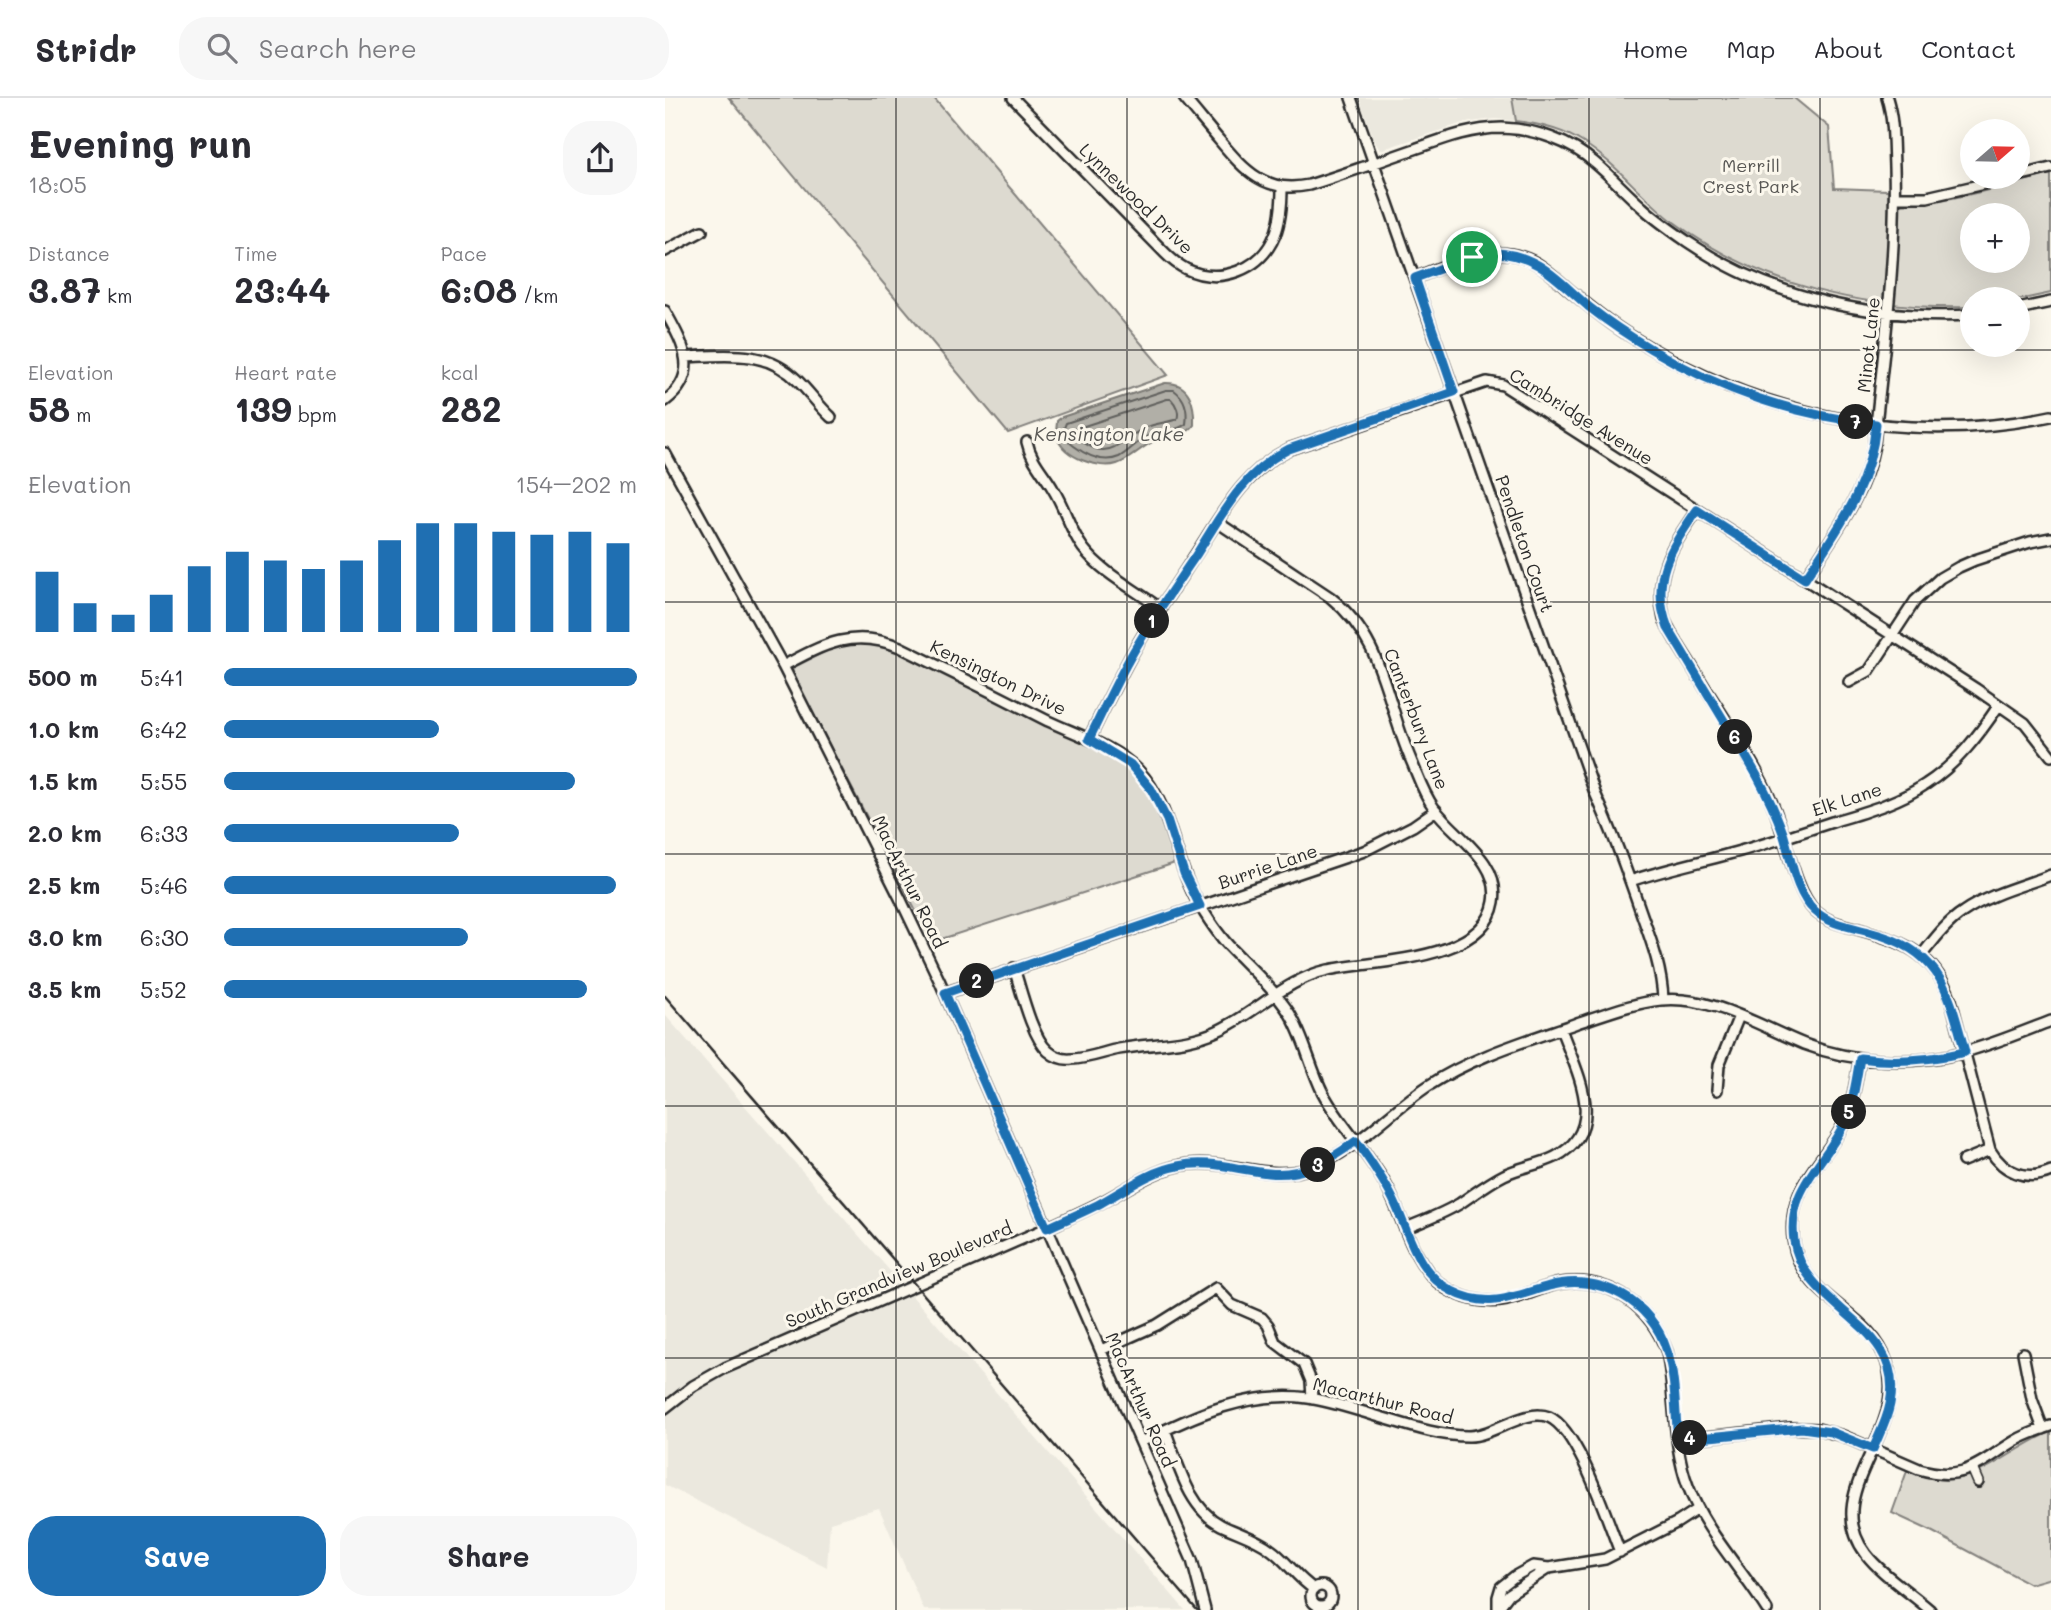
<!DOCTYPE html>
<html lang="en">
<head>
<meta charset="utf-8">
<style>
	body { margin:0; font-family:Mali,sans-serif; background:#f7f7f7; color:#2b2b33; height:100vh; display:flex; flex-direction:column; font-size:26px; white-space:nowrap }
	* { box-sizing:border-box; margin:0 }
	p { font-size:23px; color:#7c7c81 }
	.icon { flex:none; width:38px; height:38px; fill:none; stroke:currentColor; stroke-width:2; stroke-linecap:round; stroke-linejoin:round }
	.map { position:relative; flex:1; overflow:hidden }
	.side { display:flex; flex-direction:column; background:#fff; width:665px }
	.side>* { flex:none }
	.needle { width:46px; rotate:70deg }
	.fabs { position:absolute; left:1295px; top:21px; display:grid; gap:14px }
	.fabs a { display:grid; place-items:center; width:70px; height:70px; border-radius:50%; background:#fff; box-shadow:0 7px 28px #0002; font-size:35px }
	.pin { position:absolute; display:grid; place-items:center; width:60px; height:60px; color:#fff; margin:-30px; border:4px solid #fff; border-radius:50%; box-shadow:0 2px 7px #0007 }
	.km { position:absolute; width:35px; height:35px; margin:-18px; border-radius:50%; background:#222; color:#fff; font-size:19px; line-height:35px; text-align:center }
	.round { display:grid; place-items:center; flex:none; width:74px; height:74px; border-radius:28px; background:#f7f7f7 }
	.summary { display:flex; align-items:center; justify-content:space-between; height:119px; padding:0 28px }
	h1 { font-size:38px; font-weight:700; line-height:52px }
	.stats { display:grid; grid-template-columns:repeat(3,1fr); gap:10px; height:119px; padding:7px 28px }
	.stats div { display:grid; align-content:center }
	.stats b { font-size:35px; font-weight:700 }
	.stats small { font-size:19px; font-weight:400 }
	.stats p { font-size:19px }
	.chart { height:196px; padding:14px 28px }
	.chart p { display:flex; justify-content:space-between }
	.chart svg { width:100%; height:126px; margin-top:7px; stroke:#1f6fb2; stroke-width:6 }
	.cta { display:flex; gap:14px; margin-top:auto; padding:14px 28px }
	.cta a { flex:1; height:80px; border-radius:28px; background:#1f6fb2; color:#fff; font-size:28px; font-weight:700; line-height:80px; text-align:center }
	.cta a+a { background:#f7f7f7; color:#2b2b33 }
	ul { padding:0 28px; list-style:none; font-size:23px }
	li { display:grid; grid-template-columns:112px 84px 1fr; align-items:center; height:52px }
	li i { height:18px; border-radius:9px; background:#1f6fb2 }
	header { display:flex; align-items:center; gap:42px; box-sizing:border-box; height:98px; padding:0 35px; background:#fff; border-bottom:2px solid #e1e1e2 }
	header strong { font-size:33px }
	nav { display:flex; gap:38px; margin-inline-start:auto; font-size:24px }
	.search { width:490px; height:63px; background:#f7f7f7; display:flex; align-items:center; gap:18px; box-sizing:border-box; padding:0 24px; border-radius:28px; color:#7c7c81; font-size:26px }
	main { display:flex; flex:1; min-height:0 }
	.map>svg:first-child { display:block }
</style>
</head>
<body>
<header>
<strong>Stridr</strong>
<div class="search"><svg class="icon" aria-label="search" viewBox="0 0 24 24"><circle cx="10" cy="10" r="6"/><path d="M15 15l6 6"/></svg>Search here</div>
<nav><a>Home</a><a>Map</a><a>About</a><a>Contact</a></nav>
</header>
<main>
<section class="side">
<div class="summary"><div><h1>Evening run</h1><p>18:05</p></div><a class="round"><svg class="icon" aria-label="share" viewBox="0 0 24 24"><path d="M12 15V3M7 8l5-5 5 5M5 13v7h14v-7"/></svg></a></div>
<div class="stats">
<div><p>Distance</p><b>3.87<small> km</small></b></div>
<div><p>Time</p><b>23:44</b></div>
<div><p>Pace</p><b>6:08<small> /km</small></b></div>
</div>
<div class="stats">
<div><p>Elevation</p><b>58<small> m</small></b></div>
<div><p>Heart rate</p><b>139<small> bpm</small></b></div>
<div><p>kcal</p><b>282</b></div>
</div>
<div class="chart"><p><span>Elevation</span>154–202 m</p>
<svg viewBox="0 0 160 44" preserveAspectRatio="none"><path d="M5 44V23M15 44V34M25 44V38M35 44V31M45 44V21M55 44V16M65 44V19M75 44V22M85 44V19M95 44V12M105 44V6M115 44V6M125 44V9M135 44V10M145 44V9M155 44V13"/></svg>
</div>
<ul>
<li><b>500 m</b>5:41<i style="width:100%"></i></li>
<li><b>1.0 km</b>6:42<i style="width:52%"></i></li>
<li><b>1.5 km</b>5:55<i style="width:85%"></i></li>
<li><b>2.0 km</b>6:33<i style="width:57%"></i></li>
<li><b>2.5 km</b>5:46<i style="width:95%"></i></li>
<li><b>3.0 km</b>6:30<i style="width:59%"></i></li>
<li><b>3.5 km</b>5:52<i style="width:88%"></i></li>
</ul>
<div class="cta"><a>Save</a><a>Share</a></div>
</section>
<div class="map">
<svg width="1386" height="1512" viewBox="0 0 1386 1512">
	<rect width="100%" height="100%" fill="#fbf7ec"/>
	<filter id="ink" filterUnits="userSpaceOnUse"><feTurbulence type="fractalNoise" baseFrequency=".0143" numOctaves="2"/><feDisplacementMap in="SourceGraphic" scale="14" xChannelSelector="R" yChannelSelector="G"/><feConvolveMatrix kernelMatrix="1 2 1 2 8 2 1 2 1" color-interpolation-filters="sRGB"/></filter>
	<g filter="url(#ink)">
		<!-- built -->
		<path fill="#ebe8de" d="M694,0H847L851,23L830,21L798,25L715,52L710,44Z
			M0,917L298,1256L520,1512H259L214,1410L165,1424L162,1469L0,1387Z"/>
		<!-- green -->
		<path fill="#dddad0" stroke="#84827e" stroke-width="2" fill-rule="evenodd" d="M64,0H269L503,277L343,335Z
			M847,0H1129L1164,29L1169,90L1223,92L1224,106C1279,107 1333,89 1386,76V195L1353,202L1307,201V209H1305C1200,212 1094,188 1009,124C977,100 950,64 917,44C897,31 875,26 851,23ZM1307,117H1353V163H1307Z
			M196,544L214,546L238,554L431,649C441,654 451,659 459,665C492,688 499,730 510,765L267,844L127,575L128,570L133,567L171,548Z
			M1386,1334V1480L1365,1486L1266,1433L1227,1415L1242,1373C1254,1377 1266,1381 1280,1382C1317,1382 1351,1348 1386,1334Z"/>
		<!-- water -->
		<path fill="#b1afa7" stroke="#7b7a75" stroke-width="2" d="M500,285C525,284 530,306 529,327C520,340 503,338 490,343C476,348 466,362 452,366C434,372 398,359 392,339C390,334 392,328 392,323L397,319Z"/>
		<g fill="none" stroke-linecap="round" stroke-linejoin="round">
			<!-- shore -->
			<path stroke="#61605d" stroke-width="2" d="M501,292H509C520,300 523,313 521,326C511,334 497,332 485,337C473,342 465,353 454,359C438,366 421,357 409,348C400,341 396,335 401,325Z
				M502,301H506C511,306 515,315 512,321C502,325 490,325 480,330C449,345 444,368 408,336L410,331Z"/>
			<!-- minor casing -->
			<g stroke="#2b2b2b" stroke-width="14">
				<path id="minor" d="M348,0L500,155C506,161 513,167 521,171C555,187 596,172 610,137C616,122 617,104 617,89
					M519,0C531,14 543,29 555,43C580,73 601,96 644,87C680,76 715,63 750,51C778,41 806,30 837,30C870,31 905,43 930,65C947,79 961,95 977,109C991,122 1007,133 1023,144C1107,201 1208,222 1307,217
					M686,0L930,695C948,735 963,776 977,817C987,845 997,872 998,902
					M1353,78L1386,70
					M1230,99H1262L1349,79
					M0,153L37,133
					M750,180C782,167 822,147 857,159C878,165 892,182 908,195C926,210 944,225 964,237C1091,317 1237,349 1386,318
					M1353,211L1386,204
					M0,213C17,244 37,276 0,303
					M21,259C62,257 101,251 133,283C145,295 154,308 166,319
					M362,344C366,363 379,375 388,391C400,410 405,432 418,450C438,476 470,491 496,511
					M0,355L118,568L235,800L275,884L516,1437L527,1462L540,1512
					M1032,412C1007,449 988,474 999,521C1007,539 1019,555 1029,572C1056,617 1089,661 1109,710C1120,737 1130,794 1150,813C1161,823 1175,826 1189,830C1235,843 1268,852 1286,902L1325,1052C1338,1074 1361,1084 1386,1073
					M1140,481C1167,439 1200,397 1209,347C1218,255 1232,163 1229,69C1228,46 1229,23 1222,0
					M118,568C159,546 189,530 235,549C284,573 334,598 383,623C413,637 449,648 473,672C507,707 508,760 531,801C541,818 551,834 564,848C585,870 608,890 625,916C640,941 645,969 658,995C676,1029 704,1055 722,1089C737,1118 744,1151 765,1176C783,1198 815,1207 842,1202C861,1198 878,1188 897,1185C946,1178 986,1210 1002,1254C1011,1298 1007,1346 1023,1388C1040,1434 1077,1471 1102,1512
					M1184,584L1204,573L1250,503L1275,480L1294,469L1310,462L1365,444L1386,440
					M424,641C439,610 454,579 471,549C489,518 510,489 529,459C556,418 579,373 624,351L822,284L838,287L1311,591L1360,625L1386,658
					M965,783C998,772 1031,765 1064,756C1099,747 1133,735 1167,724C1199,714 1233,705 1261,686C1292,666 1314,637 1334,607
					M1256,858C1269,842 1281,825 1298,814C1324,796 1357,788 1386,777
					M349,870C356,892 367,939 383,953C390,959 398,962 407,961C422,961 439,954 454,951C486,945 522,947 552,933C590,916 621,881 663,872C710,862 819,864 829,804C836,763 790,739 769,710C758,695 753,678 746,662C720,603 720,543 665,499L552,424
					M280,895L699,753L748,728L771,712
					M1195,960C1191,983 1188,1006 1178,1027C1162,1059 1132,1082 1128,1120C1120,1201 1203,1205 1222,1265C1244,1336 1153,1394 1201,1456C1216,1476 1246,1495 1265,1512
					M1052,992L1054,967L1074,918
					M1298,1063L1325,1052
					M741,1130C759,1123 777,1116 794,1106C809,1096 823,1085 839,1077C855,1069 874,1067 890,1059C945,1031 911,973 896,931
					M436,1252L492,1227L551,1190L567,1207L597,1220L603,1227L610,1244L639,1266L646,1283L647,1301
					M1358,1255L1367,1301L1378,1331
					M0,1310L28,1288L60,1270L382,1130C399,1122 415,1115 431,1107C462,1092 490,1069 525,1066C567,1062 607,1085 648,1069C690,1053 725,1013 763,988C809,958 861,943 912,925C940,916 967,905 996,902C1047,897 1094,928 1139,946C1189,965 1248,968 1299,954C1329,946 1357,934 1386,923
					M500,1332C513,1365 523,1410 556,1427C572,1435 591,1440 605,1451C621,1462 632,1480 649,1491
					M1013,1342L1125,1330L1153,1331L1178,1338L1254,1371C1299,1385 1315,1364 1350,1343C1362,1336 1374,1332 1386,1328
					M476,1344C526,1318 585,1292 643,1300C664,1303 685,1310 705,1316C737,1325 769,1338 803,1338C827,1339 861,1309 884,1319C913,1331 943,1424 955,1454
					M1307,1370L1313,1384
					M646 1498a10 10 0 1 1 20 0a10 10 0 1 1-20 0Z
					M834,1509L844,1496L884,1470L940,1461L1013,1424L1033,1411
					M833,1510V1499L836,1489L850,1478L868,1468L884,1470"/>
			</g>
			<!-- minor -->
			<use href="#minor" stroke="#fbf7ec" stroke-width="9"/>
			<!-- rail -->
			<path stroke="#2b2b2b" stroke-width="2.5" d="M0,898L532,1512"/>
		</g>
	</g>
	<g fill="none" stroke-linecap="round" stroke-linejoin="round" filter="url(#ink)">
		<!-- route casing -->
		<g stroke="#fff" stroke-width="14">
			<path id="route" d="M830,155C873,156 893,183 924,209C943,224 964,238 986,251C1054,292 1132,318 1211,326C1205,390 1174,429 1140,481L1032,412C1006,450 984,481 1003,530C1022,562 1042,594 1061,626C1083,661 1104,695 1118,735C1126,759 1130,795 1150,813C1164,826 1186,829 1204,834C1276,852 1283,891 1300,954C1266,962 1230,965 1195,960C1191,984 1188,1006 1178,1028C1157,1069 1122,1091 1129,1143C1140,1213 1241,1225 1225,1306C1222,1322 1214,1337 1208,1351L1166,1334L1137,1330L1013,1342C1010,1313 1011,1281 1002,1253C987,1203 934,1174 884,1188C849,1198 823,1212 787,1193C751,1175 744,1134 728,1101C718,1081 705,1062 691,1043C664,1063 637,1079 603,1075C572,1072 544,1061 513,1068C485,1073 460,1092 436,1105C419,1114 400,1122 382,1130L280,895L535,808L519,775L502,722L486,691L465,666L424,641C440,609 454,577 473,546C491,516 511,486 531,457C557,416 579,373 624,351L789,294L750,180L807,159Z"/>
		</g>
		<!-- route -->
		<use href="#route" stroke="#1f6fb2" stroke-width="9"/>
	</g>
	<!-- grid -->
	<path fill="none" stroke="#2b2b2b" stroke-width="2" stroke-opacity="0.55" d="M231,0V1512M462,0V1512M693,0V1512M924,0V1512M1155,0V1512M0,252H1386M0,504H1386M0,756H1386M0,1008H1386M0,1260H1386"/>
	<g text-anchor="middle" stroke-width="6" stroke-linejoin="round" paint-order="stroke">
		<!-- park labels -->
		<g font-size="18" fill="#585754" stroke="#fbf7ec">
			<text x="1086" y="74">Merrill<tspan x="1086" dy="21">Crest Park</tspan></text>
		</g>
		<!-- street labels -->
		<g font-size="18" fill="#2b2b2b" stroke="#fbf7ec">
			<text transform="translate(471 101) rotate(44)" y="6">Lynnewood Drive</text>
			<text transform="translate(1204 247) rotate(-84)" y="6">Minot Lane</text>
			<text transform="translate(916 319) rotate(32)" y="6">Cambridge Avenue</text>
			<text transform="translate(859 446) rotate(71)" y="6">Pendleton Court</text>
			<text transform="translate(333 580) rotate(26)" y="6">Kensington Drive</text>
			<text transform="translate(751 621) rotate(69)" y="6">Canterbury Lane</text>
			<text transform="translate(1182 702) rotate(-18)" y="6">Elk Lane</text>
			<text transform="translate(603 769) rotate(-19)" y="6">Burrie Lane</text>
			<text transform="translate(244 784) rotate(64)" y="6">MacArthur Road</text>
			<text transform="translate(234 1177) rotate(-23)" y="6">South Grandview Boulevard</text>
			<text transform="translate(475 1302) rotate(66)" y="6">MacArthur Road</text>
			<text transform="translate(718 1303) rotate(14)" y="6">Macarthur Road</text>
		</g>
		<!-- water labels -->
		<g font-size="19" font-style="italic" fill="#5a5956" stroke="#fbf7ec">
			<text x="444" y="343">Kensington Lake</text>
		</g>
	</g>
</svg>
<div class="fabs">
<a><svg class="needle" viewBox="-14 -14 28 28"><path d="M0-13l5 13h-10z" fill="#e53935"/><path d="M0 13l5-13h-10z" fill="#7c7c81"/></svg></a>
<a>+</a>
<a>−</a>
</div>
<div class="pin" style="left:807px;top:159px;background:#1e9e55"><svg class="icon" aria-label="arrive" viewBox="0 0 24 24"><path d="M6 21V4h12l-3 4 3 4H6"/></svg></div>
<b class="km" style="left:487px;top:523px">1</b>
<b class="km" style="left:312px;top:883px">2</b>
<b class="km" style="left:653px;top:1067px">3</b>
<b class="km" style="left:1025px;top:1340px">4</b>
<b class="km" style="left:1184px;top:1014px">5</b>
<b class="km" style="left:1070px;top:639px">6</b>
<b class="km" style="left:1191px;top:324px">7</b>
</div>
</main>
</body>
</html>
